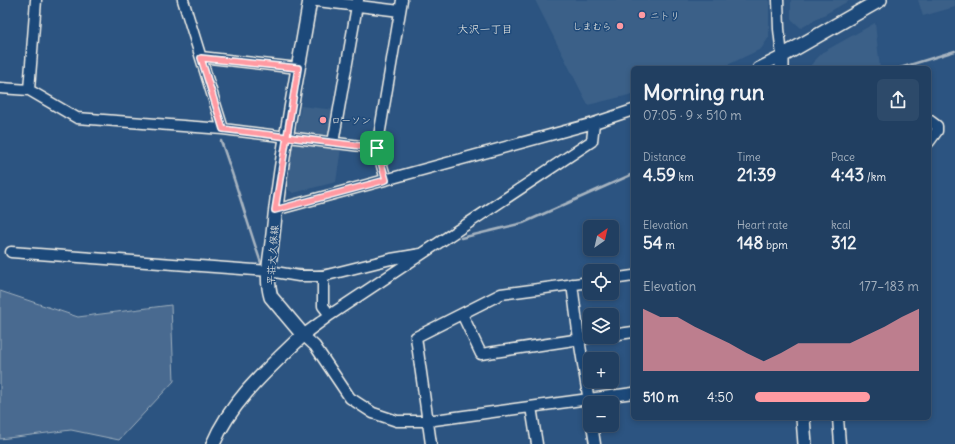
<!DOCTYPE html>
<html lang="en">
<head>
<meta charset="utf-8">
<style>
	body { margin:0; font-family:Delius,"Klee One",sans-serif; background:#2d4a6a; color:#f1f3f6; height:100vh; display:flex; flex-direction:column; font-size:15px; white-space:nowrap }
	* { box-sizing:border-box; margin:0 }
	p { font-size:13px; color:#a2afbd }
	.icon { flex:none; width:22px; height:22px; fill:none; stroke:currentColor; stroke-width:2; stroke-linecap:round; stroke-linejoin:round }
	.map { position:relative; flex:1; overflow:hidden }
	.side { position:absolute; left:631px; top:66px; width:300px; height:354px; display:flex; flex-direction:column; background:#213f61; border-radius:6px; box-shadow:0 2px 6px #0003,0 0 0 1px #3e5876 }
	.side>* { flex:none }
	.needle { width:26px; rotate:34deg }
	.buttons { position:absolute; left:583px; top:220px; display:grid; gap:8px }
	.buttons a { display:grid; place-items:center; width:36px; height:36px; border-radius:6px; background:#213f61; box-shadow:0 2px 6px #0003,0 0 0 1px #3e5876; font-size:20px }
	.pin { position:absolute; display:grid; place-items:center; width:34px; height:34px; color:#fff; margin:-17px; border-radius:8px; box-shadow:0 2px 6px #0006 }
	.round { display:grid; place-items:center; flex:none; width:42px; height:42px; border-radius:6px; background:#2d4a6a }
	.headline { display:flex; align-items:center; justify-content:space-between; height:68px; padding:0 12px }
	h1 { font-size:22px; font-weight:700; line-height:30px }
	.metrics { display:grid; grid-template-columns:repeat(3,1fr); gap:6px; height:68px; padding:4px 12px }
	.metrics div { display:grid; align-content:center }
	.metrics b { font-size:17px; font-weight:700 }
	.metrics small { font-size:11px; font-weight:400 }
	.metrics p { font-size:11px }
	.chart { height:112px; padding:8px 12px }
	.chart p { display:flex; justify-content:space-between }
	.chart svg { width:100%; height:72px; margin-top:4px; fill:#ff9aa2; opacity:.7 }
	ul { padding:0 12px; list-style:none; font-size:13px }
	li { display:grid; grid-template-columns:64px 48px 1fr; align-items:center; height:30px }
	li i { height:10px; border-radius:5px; background:#ff9aa2 }
	.map>svg:first-child { display:block }
</style>
</head>
<body>
<div class="map">
<svg width="955" height="444" viewBox="0 0 955 444">
	<rect width="100%" height="100%" fill="#2c5481"/>
	<filter id="ink" filterUnits="userSpaceOnUse"><feTurbulence type="fractalNoise" baseFrequency=".025" numOctaves="2"/><feDisplacementMap in="SourceGraphic" scale="8" xChannelSelector="R" yChannelSelector="G"/><feConvolveMatrix kernelMatrix="1 2 1 2 8 2 1 2 1" color-interpolation-filters="sRGB"/></filter>
	<g filter="url(#ink)">
		<!-- built -->
		<path fill="#3b6088" d="M535,0H769V37L761,49L721,68H633V94L588,105Z
			M791,0H850L801,28L791,19Z
			M918,0H955V7L923,16Z
			M875,23L880,68H808L823,52Z
			M301,106L335,110L330,136L299,135L296,133Z
			M297,144L341,148L336,182L293,193L286,188L293,147Z"/>
		<!-- green -->
		<path fill="#496b90" stroke="#9eaebc" d="M0,291L78,317L171,305L174,381L119,440L71,430L0,439Z"/>
		<g fill="none" stroke-linecap="round" stroke-linejoin="round">
			<!-- stream -->
			<path stroke="#a7b4c0" stroke-width="2.5" d="M900,68L955,51
				M221,141C236,182 248,225 262,266
				M461,238L523,223L633,174
				M399,253L418,249
				M288,269L316,271L330,269"/>
			<!-- minor casing -->
			<g stroke="#f4f1e8" stroke-width="13">
				<path id="minor" d="M36,0L29,90L77,118L223,129L377,148
					M183,0L223,129
					M309,0L400,11
					M201,57L298,68
					M758,68L782,56L779,29L778,0
					M0,88L29,90
					M929,120L937,126V131L929,142
					M594,123L592,141L330,315L303,335L315,346L350,398L373,413L397,421H427L633,393
					M333,143L358,0
					M386,180L377,148L402,0
					M275,210L594,123L633,110
					M11,252L269,271L299,276H323L391,259L421,254
					M323,276V306L330,315
					M612,279L633,276
					M572,284L579,339L590,408
					M462,314L481,354L594,337
					M612,335L633,332
					M531,407L537,444
					M838,418L840,444
					M592,425L595,444
					M431,444L416,337L501,294L590,282"/>
			</g>
			<!-- major casing -->
			<g stroke="#f4f1e8" stroke-width="16">
				<path id="major" d="M782,68V56L880,0
					M803,418L805,444
					M213,444C231,401 270,367 303,335L271,297C265,278 271,254 273,234C281,155 297,78 310,0"/>
			</g>
			<!-- minor -->
			<use href="#minor" stroke="#1f4a7a" stroke-width="10"/>
			<!-- major -->
			<use href="#major" stroke="#1f4a7a" stroke-width="13"/>
		</g>
	</g>
	<g fill="none" stroke-linecap="round" stroke-linejoin="round" filter="url(#ink)">
		<!-- route casing -->
		<g stroke="#fff" stroke-width="8">
			<path id="route" d="M377,148L223,129L201,58L298,68L275,210L386,180L377,148"/>
		</g>
		<!-- route -->
		<use href="#route" stroke="#ff9aa2" stroke-width="5"/>
	</g>
	<!-- markers -->
	<g fill="#ff9aa2" stroke="#1f4a7a" stroke-width="1.5">
		<circle cx="642" cy="15" r="4"/>
		<circle cx="620" cy="26" r="4"/>
		<circle cx="323" cy="120" r="4"/>
	</g>
	<g text-anchor="middle" stroke-width="3" stroke-linejoin="round" paint-order="stroke">
		<!-- poi labels -->
		<g font-size="10" fill="#f4f1e8" stroke="#1f4a7a" text-anchor="start">
			<text x="650" y="19">ニトリ</text>
			<text x="612" y="30" text-anchor="end">しまむら</text>
			<text x="331" y="124">ローソン</text>
		</g>
		<!-- street labels -->
		<g font-size="10" fill="#f4f1e8" stroke="#1f4a7a">
			<text transform="translate(272 255) rotate(-86)" y="4">平荘大久保線</text>
		</g>
		<!-- neighbourhood labels -->
		<g font-size="11" fill="#f4f1e8" stroke="#1f4a7a">
			<text x="485" y="33">大沢一丁目</text>
		</g>
	</g>
</svg>
<div class="buttons">
<a><svg class="needle" viewBox="-14 -14 28 28"><path d="M0-13l5 13h-10z" fill="#e53935"/><path d="M0 13l5-13h-10z" fill="#a2afbd"/></svg></a>
<a><svg class="icon" aria-label="locate" viewBox="0 0 24 24"><circle cx="12" cy="12" r="6"/><path d="M12 2v4M12 18v4M2 12h4M18 12h4"/></svg></a>
<a><svg class="icon" aria-label="layers" viewBox="0 0 24 24"><path d="M12 4l9 5-9 5-9-5zM3 14l9 5 9-5"/></svg></a>
<a>+</a>
<a>−</a>
</div>
<div class="pin" style="left:377px;top:148px;background:#1e9e55"><svg class="icon" aria-label="arrive" viewBox="0 0 24 24"><path d="M6 21V4h12l-3 4 3 4H6"/></svg></div>
<section class="side">
<div class="headline"><div><h1>Morning run</h1><p>07:05 · 9 × 510 m</p></div><a class="round"><svg class="icon" aria-label="share" viewBox="0 0 24 24"><path d="M12 15V3M7 8l5-5 5 5M5 13v7h14v-7"/></svg></a></div>
<div class="metrics">
<div><p>Distance</p><b>4.59<small> km</small></b></div>
<div><p>Time</p><b>21:39</b></div>
<div><p>Pace</p><b>4:43<small> /km</small></b></div>
</div>
<div class="metrics">
<div><p>Elevation</p><b>54<small> m</small></b></div>
<div><p>Heart rate</p><b>148<small> bpm</small></b></div>
<div><p>kcal</p><b>312</b></div>
</div>
<div class="chart"><p><span>Elevation</span>177–183 m</p>
<svg viewBox="0 0 160 44" preserveAspectRatio="none"><path d="M0 44V6L10 11L20 11L30 17L40 22L50 27L60 33L70 38L80 33L90 27L100 27L110 27L120 27L130 22L140 17L150 11L160 6V44z"/></svg>
</div>
<ul>
<li><b>510 m</b>4:50<i style="width:70%"></i></li>
</ul>
</section>
</div>
</body>
</html>
